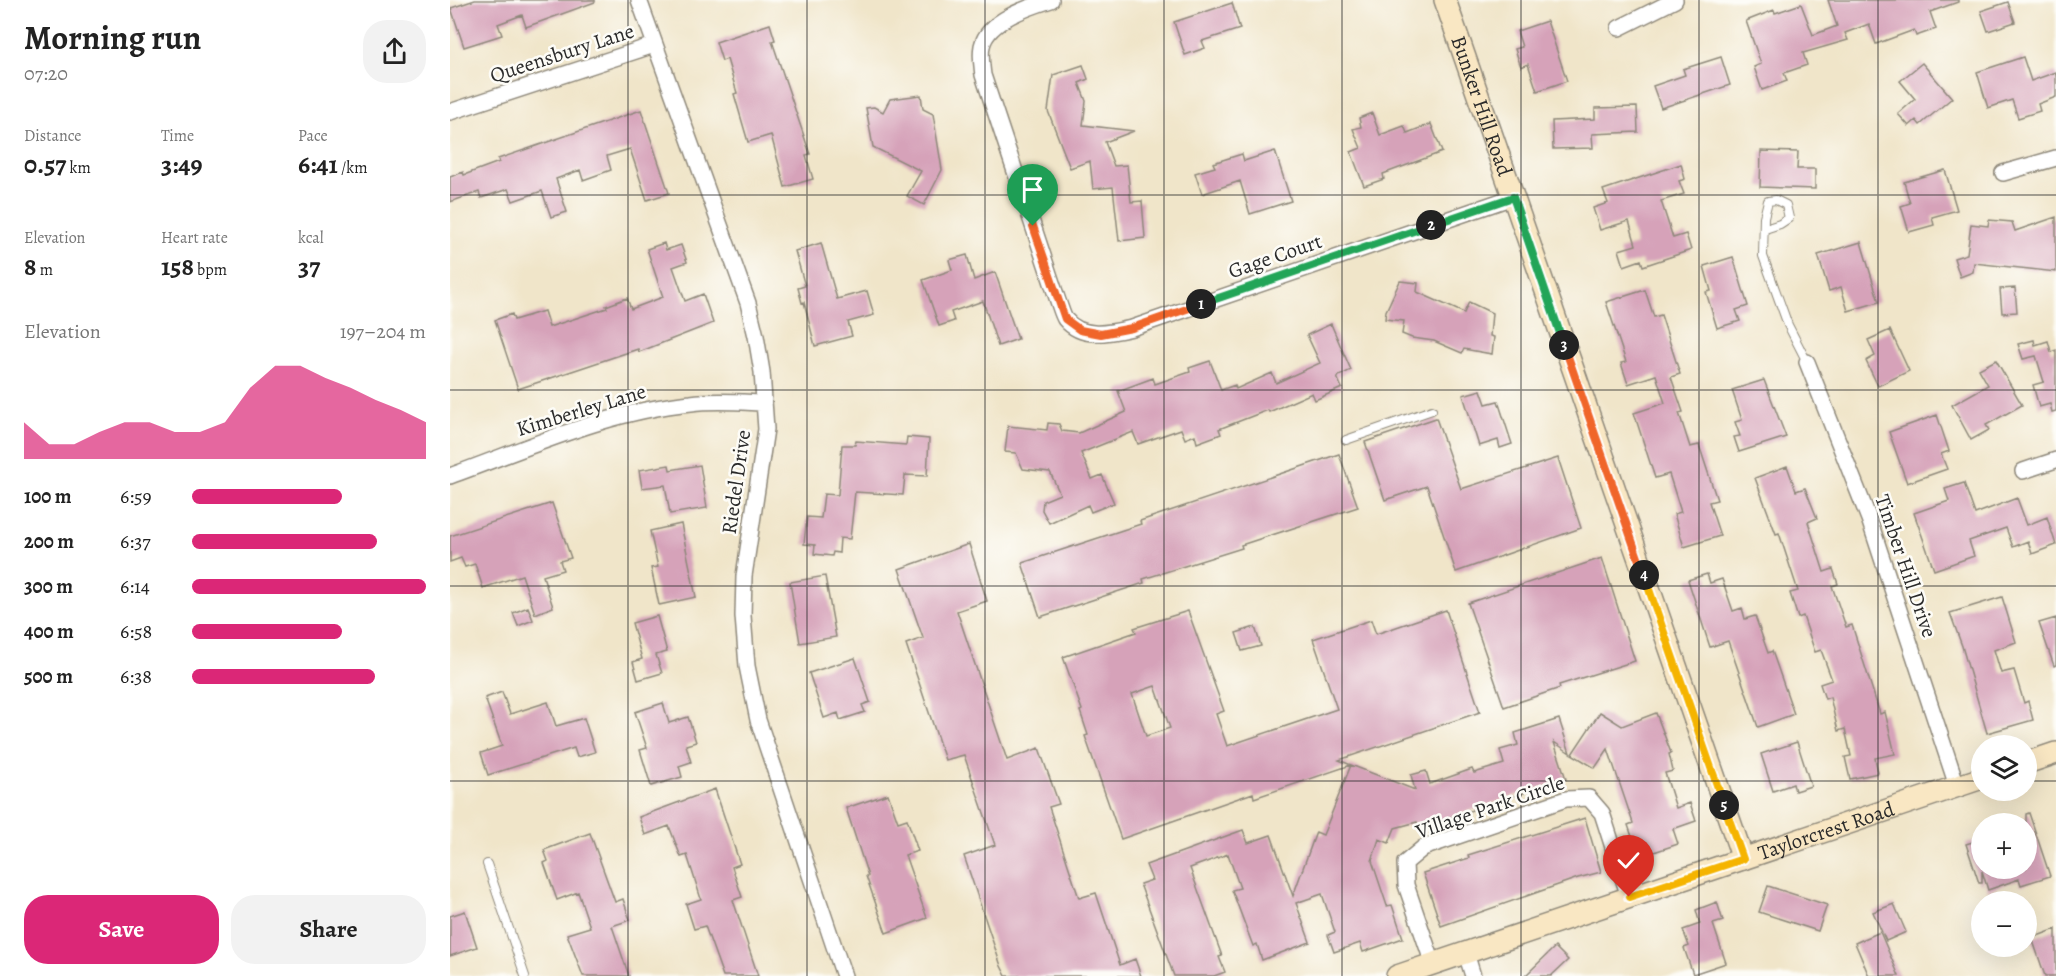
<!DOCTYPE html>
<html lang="en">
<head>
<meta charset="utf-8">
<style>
	body { margin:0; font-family:Alegreya,serif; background:#f2f2f2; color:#222; height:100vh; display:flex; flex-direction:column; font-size:22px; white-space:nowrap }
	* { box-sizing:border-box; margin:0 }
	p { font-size:20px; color:#767676 }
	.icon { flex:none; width:33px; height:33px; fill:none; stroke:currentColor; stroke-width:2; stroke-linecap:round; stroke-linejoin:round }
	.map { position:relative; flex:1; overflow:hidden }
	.details { display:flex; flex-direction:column; background:#fff; width:450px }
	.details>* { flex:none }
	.tools { position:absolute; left:1521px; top:735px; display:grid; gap:12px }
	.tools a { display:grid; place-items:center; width:66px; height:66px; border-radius:50%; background:#fff; box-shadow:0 6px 24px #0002; font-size:30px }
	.pin { position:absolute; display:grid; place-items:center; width:51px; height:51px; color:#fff; margin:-62px -26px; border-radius:50% 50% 50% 0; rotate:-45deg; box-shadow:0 0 6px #0007 }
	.pin .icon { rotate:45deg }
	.km { position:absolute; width:30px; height:30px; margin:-15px; border-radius:50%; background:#222; color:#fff; font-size:16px; line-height:30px; text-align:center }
	.round { display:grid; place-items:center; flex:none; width:63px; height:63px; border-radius:24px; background:#f2f2f2 }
	.headline { display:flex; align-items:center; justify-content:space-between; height:102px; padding:0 24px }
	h1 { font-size:33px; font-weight:700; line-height:45px }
	.metrics { display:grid; grid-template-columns:repeat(3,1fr); gap:9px; height:102px; padding:6px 24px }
	.metrics div { display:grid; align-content:center }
	.metrics b { font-size:26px; font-weight:700 }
	.metrics small { font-size:16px; font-weight:400 }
	.metrics p { font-size:16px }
	.chart { height:168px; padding:12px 24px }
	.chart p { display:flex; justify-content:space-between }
	.chart svg { width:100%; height:108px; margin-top:6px; fill:#db2777; opacity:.7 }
	.button { display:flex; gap:12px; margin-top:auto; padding:12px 24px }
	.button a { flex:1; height:69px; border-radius:24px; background:#db2777; color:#fff; font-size:24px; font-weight:700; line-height:69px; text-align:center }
	.button a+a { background:#f2f2f2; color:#222 }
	ul { padding:0 24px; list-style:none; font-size:20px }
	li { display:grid; grid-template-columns:96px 72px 1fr; align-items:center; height:45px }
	li i { height:15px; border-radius:8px; background:#db2777 }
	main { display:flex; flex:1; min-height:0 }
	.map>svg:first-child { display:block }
</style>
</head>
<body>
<main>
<section class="details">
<div class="headline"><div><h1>Morning run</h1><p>07:20</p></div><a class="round"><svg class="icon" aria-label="share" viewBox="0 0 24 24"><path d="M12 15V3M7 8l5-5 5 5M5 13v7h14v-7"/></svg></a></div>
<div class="metrics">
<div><p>Distance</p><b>0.57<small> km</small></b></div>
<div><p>Time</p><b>3:49</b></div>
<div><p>Pace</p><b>6:41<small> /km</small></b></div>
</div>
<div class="metrics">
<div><p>Elevation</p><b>8<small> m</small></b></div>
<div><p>Heart rate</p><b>158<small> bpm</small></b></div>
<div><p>kcal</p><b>37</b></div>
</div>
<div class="chart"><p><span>Elevation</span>197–204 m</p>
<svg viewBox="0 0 160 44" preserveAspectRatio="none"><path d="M0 44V29L10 38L20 38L30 33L40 29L50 29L60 33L70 33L80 29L90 15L100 6L110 6L120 11L130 15L140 20L150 24L160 29V44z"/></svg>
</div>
<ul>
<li><b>100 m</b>6:59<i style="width:64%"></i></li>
<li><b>200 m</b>6:37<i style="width:79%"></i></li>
<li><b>300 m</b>6:14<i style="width:100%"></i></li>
<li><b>400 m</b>6:58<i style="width:64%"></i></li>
<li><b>500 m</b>6:38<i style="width:78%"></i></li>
</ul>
<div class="button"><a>Save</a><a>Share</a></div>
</section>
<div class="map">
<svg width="1606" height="976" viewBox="0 0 1606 976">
	<rect width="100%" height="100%" fill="#fdfcf7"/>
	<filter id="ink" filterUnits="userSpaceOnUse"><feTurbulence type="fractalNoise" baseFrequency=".0167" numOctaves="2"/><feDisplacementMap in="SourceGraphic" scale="12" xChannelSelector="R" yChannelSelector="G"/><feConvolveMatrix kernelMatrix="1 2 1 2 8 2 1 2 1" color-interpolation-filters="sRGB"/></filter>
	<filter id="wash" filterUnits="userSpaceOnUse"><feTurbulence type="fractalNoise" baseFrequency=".008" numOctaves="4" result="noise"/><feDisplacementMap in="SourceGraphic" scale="24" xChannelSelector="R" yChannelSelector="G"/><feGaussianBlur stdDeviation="1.35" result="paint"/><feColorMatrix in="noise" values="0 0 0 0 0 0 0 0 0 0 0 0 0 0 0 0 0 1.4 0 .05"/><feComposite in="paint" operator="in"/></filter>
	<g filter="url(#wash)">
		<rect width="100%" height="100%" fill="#f0e5c9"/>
		<g id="blocks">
			<!-- building -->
			<path fill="#d6a2b9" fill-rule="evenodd" d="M25,0H145V2L76,27L72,15L48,24L52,35L14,47L1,8Z
				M1378,0H1508V2L1480,12L1486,29L1466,36L1464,30L1426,44L1419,24L1395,33L1398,40L1353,53L1357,65L1334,73L1337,81L1312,90L1304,67L1311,64L1296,21L1324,10L1325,13L1351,4L1363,35L1387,26Z
				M1558,2L1565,22L1538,31L1531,11Z
				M782,3L790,29L752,41L755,48L735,55L724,22Z
				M1097,21L1117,81L1087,91L1078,64L1071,67L1065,49L1072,47L1067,31Z
				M320,24L325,40L322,41L360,154L356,155L363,179L335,187L321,135L298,142L284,94L287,93L277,59L272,61L266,42Z
				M1271,57L1280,85L1211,108L1203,86L1235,75L1233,69Z
				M1573,57L1581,81L1606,72V97L1588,104L1590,111L1568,118L1562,100L1538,108L1527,72Z
				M1472,63L1502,98L1470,125L1466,120L1459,126L1448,114L1465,99L1450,81Z
				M633,65L638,79L629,83L636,101L633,125L684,131L655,142L664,166L677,165L681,202L692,201L695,238L669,241L663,187L643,189L640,161L620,168L598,111L603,75Z
				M471,95L473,109L483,114L492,170L474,205L457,196L471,171L423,147L416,108L424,107L433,112L440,99Z
				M1187,107L1188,132L1142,134L1143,148L1103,149L1102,121L1145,119V108Z
				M191,110L219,193L197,200L180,149L157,156L161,170L133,180L130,170L106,179L117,212L101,217L92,191L63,201L58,189L31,198L29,192L0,202V177L13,172L14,175L49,162L48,159Z
				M922,113L930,135L954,126L957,133L981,124L992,152L933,174L934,179L914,186L901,152L911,148L903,129L911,127L909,118Z
				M825,151L841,201L800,214L790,181L752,194L745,173L765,167L763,163L792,154L794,161Z
				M1311,151L1348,152L1347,169H1365V189L1310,187Z
				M1231,164L1235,179L1229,181L1234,194L1211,201L1223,238L1236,234L1241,250L1193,266L1191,260L1174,266L1169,250L1186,245L1179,221L1150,230L1143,208L1158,203L1153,190Z
				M1495,170L1507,210L1482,217L1484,225L1459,232L1451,206L1460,203L1454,182Z
				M1606,217V272L1524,263L1523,272L1510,277L1504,258L1517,254L1521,224L1538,226L1539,220L1562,222L1565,231Z
				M1411,242L1429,302L1398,311L1391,287L1379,291L1368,255Z
				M214,243L216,250L231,245L237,262L223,267L235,301L253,294L263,323L189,352L188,349L68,389L45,320L62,314L64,320L94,311L99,327L157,308L156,306L177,298L181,309L213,297L197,249Z
				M371,243L387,299L417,291L424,315L398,322L402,336L365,346L354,302L352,303L348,288L355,286L345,251Z
				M517,255L524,280L545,272L568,339L548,346L533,301L501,312L504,321L489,326L473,280L502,270L499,260Z
				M1283,257L1298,306L1286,310L1290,321L1267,328L1256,292L1261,291L1254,266Z
				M950,281L968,283L967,292L1014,313L1019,302L1042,313L1040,336L1044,337L1042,354L1014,349L1012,353L984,341L962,338L952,334L954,321L935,319L936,311Z
				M1565,288L1567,312L1552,313L1550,289Z
				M1195,290L1204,317L1211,315L1230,374L1221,377L1233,412L1229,413L1240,447L1249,445L1267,500L1259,502L1270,536L1234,547L1224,514L1231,512L1219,474L1205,478L1184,413L1215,403L1206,375L1178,384L1171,363L1176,362L1156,302Z
				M881,324L901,370L887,377L892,388L865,400L862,393L819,412L818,410L769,429L771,434L747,443L745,435L735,439L731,429L688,444L683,432L631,453L642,479L652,475L664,503L641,512L638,505L599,523L592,510L593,501L610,494L600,472L573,469L566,453L555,452L558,426L597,430L598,423L609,424L612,431L629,433L676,412L668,391L703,378L705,384L740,372L739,368L760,361L771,390L785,385L786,389L822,373L826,383L870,363L857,335Z
				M1440,330L1459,371L1428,386L1416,361L1425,356L1418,340Z
				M1584,340L1585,345L1598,341L1601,352L1606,350V411L1602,412L1600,404L1589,407L1583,385L1594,382L1586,356L1573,359L1568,344Z
				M1546,360L1572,405L1536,425L1539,430L1521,440L1502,405L1538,385L1529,369Z
				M1314,380L1336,437L1289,452L1284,437L1290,436L1285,422L1292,420L1282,390Z
				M1031,390L1036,404L1048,401L1062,444L1050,448L1048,440L1029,446L1013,395Z
				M1487,415L1499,451L1491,454L1497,469L1457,483L1439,432Z
				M986,418L1011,489L1108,458L1131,528L1006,572L977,486L935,500L915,442Z
				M457,437L479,439L477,476L455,475L453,495L405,492L400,539L390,538L389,553L383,552L382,556L364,554L365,545L354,544L357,517L371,518L374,494L388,495L392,445H405L406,441L456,445Z
				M889,454L908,507L791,545L792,548L693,579L694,583L590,617L572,563L691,524L690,521Z
				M219,465L220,470L250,465L257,508L220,514L215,485L192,488L189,470Z
				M1337,466L1346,491L1355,488L1367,518L1358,522L1374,572L1383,569L1388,584L1382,586L1396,627L1402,625L1430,714L1435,712L1445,754L1425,758L1428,773L1400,779L1395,757L1401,756L1395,729L1388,731L1380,697L1375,699L1370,684L1382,680L1371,650L1365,652L1353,616L1348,618L1340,593L1348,591L1329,533L1326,534L1305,478Z
				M1514,483L1525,514L1567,498L1577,525L1597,517L1606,545L1582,554L1578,541L1563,547L1556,528L1519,541L1524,556L1484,570L1464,513L1499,501L1495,489Z
				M102,503L121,558L110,561L113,570L93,576L103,607L85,614L72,575L33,588L25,564L15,567L11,558L0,562V536Z
				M231,524L246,597L209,605L201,568L208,567L200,531Z
				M519,544L537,601L507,611L557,760L589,748L609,804L599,807L629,898L646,893L670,965L685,959L691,976H556L551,966L514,856L545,845L514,755L495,760L456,644L473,638L449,569Z
				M1152,558L1185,661L1109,685L1110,688L1054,707L1018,603Z
				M1257,574L1260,583L1272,579L1283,611L1292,608L1295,619L1305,616L1318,653L1322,651L1344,714L1308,727L1278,641L1260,647L1238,580Z
				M375,576L386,637L350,643L340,582Z
				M1552,597L1566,642L1544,650L1551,673L1564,670L1574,703L1578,701L1583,720L1537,733L1512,646L1500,613Z
				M78,607L83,620L68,626L63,613Z
				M996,610L1030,712L889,760L901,765L804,798L803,793L671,839L635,736L638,735L630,711L632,710L613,657L686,632L684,628L738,611L774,711L766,714L777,746L887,709L863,639L921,620L926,634ZM705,686L720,728L696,736L682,694Z
				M207,616L217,652L206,655L212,673L188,680L183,662L192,659L182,623Z
				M1606,618V665L1604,666L1589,623Z
				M805,627L811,646L792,651L786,633Z
				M405,658L420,702L412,705L415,712L390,720L388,713L374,718L359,673Z
				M52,692L60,714L98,702L106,726L134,718L145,752L127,757L124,748L38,775L31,753L52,746L35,698Z
				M213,703L219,723L238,717L246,742L236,745L241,762L229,766L232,777L201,786L190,750L197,748L185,712Z
				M1150,712L1172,726L1206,713L1221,753L1219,754L1223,771L1215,773L1226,808L1240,803L1246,821L1223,829L1228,844L1189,857L1178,825L1183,823L1158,749L1145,768L1122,754Z
				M1109,719L1120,753L1104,742L1116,779L968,828L967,822L945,828L939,843L929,839L922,861L937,906L942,905L953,938L913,952L910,943L884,952L878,935L885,932L872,894L846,903L860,942L812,960L807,944L803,946L782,890L790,888L778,854L740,868L772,956L769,957L775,972L764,976H724L690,884L702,880L696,865L793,830L798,843L821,835L843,896L866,832L873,835L901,765L965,790L961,775L976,771L980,784L1022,769L1024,773L1054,764L1050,750L1068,745L1065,733Z
				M1347,742L1361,786L1345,791L1343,784L1323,791L1311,754Z
				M265,789L290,864L282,867L292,897L283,900L308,976H273L255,926L244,929L236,904L251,899L237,855L231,857L219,826L195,835L189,817Z
				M438,794L448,822L457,819L468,851L455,855L477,918L436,933L416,876H418L396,808Z
				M1579,813L1600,876L1571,885L1569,879L1538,890L1532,871V883H1529L1516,844L1532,839V868H1576V814Z
				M1135,818L1151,872L1128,878L991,926L973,873L1019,858L1018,855Z
				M140,833L165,902L173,899L180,920L162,926L179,976H133L117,934L140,927L128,892L107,900L94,863L98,861L94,850Z
				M1318,886L1377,905L1368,931L1309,912Z
				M1267,902L1273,921L1263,924L1276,963L1243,974L1234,948L1239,946L1233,930L1250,924L1246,910Z
				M1444,904L1456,932L1436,941L1423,912Z
				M15,911L27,947L0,956V916Z
				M1606,929V976H1595L1582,938Z
				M1430,932L1449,976H1419L1405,943Z
				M1105,947L1118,960L1101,976H1075Z"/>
		</g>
	</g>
	<g filter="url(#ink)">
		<use href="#blocks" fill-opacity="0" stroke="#8e887a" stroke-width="1.5"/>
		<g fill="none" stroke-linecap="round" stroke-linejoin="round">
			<!-- lane casing -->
			<g stroke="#8e887a" stroke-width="10">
				<path id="lane" d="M1315,229L1330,224L1339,218L1336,205L1326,200L1318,201L1314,217L1313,256L1338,325L1357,362
					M896,440L982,410
					M37,864L75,976"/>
			</g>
			<!-- street casing -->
			<g stroke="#8e887a" stroke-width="18">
				<path id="street" d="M189,0L298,303L306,336L312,372L316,429L294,576L293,616L297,666L308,720L394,976
					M601,0C579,7 538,20 532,46C530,56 532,66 533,75L608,301C610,306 612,314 615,319C632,340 660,333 682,328L1063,197
					M1169,28L1225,0
					M0,112L204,45
					M1553,173L1606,158
					M1357,362L1419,519L1507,786
					M1573,471L1606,460
					M0,476C78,448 158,411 241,403C265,400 289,402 314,403
					M1016,953L1023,976
					M983,964L956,885L955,863L973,848L1116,799L1139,798L1152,813L1179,897"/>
			</g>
			<!-- secondary casing -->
			<g stroke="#8e887a" stroke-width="24">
				<g id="secondary">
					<path id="s1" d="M995,0L1293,859"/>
					<path d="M1576,763L1606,753"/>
					<path id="s2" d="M947,976L1532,778"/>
				</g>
			</g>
			<!-- lane -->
			<use href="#lane" stroke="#fff" stroke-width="8"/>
			<!-- street -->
			<use href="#street" stroke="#fff" stroke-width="15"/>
			<!-- secondary -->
			<use href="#secondary" stroke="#f9e7c3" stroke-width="21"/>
		</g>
	</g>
	<g fill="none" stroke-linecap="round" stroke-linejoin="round" filter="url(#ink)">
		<!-- split-1 casing -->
		<g stroke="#fff" stroke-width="12">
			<path id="split-1" d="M583,226L615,319L630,330L651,334L682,328L751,304"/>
		</g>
		<!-- split-2 casing -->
		<g stroke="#fff" stroke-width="12">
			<path id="split-2" d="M751,304L981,225"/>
		</g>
		<!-- split-3 casing -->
		<g stroke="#fff" stroke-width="12">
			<path id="split-3" d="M981,225L1063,197L1114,345"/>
		</g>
		<!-- split-4 casing -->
		<g stroke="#fff" stroke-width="12">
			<path id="split-4" d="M1114,345L1194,575"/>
		</g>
		<!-- split-5 casing -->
		<g stroke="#fff" stroke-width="12">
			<path id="split-5" d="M1194,575L1274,805"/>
		</g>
		<!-- split-6 casing -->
		<g stroke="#fff" stroke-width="12">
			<path id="split-6" d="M1179,897L1293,859L1274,805"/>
		</g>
		<!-- split-1 -->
		<use href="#split-1" stroke="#f0652b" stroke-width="8"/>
		<!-- split-2 -->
		<use href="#split-2" stroke="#22a559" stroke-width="8"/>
		<!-- split-3 -->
		<use href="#split-3" stroke="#22a559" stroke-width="8"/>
		<!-- split-4 -->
		<use href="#split-4" stroke="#f0652b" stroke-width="8"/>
		<!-- split-5 -->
		<use href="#split-5" stroke="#f5b400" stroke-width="8"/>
		<!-- split-6 -->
		<use href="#split-6" stroke="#f5b400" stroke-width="8"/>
	</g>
	<!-- grid -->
	<path fill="none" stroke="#2b2b2b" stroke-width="1.5" stroke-opacity="0.55" d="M178,0V976M357,0V976M535,0V976M714,0V976M892,0V976M1071,0V976M1249,0V976M1428,0V976M0,195H1606M0,390H1606M0,586H1606M0,781H1532M1576,781H1606"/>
	<g text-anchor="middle" stroke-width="5" stroke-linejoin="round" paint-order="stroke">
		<!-- street labels -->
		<g font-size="21" fill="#2b2b2b" stroke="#fdfcf7">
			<text transform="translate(112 53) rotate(-18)" y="7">Queensbury Lane</text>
			<text dy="7" stroke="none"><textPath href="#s1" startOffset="112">Bunker Hill Road</textPath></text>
			<text transform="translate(825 256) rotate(-19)" y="7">Gage Court</text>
			<text transform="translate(131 410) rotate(-17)" y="7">Kimberley Lane</text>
			<text transform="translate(286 482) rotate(-82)" y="7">Riedel Drive</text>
			<text transform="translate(1456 566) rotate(71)" y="7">Timber Hill Drive</text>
			<text transform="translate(1040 807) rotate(-19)" y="7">Village Park Circle</text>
			<text dy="7" stroke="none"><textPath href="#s2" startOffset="453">Taylorcrest Road</textPath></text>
		</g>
	</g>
</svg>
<div class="tools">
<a><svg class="icon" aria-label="layers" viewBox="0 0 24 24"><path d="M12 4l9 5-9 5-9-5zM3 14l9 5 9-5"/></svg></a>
<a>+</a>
<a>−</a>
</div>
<div class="pin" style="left:583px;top:226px;background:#1e9e55"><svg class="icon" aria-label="arrive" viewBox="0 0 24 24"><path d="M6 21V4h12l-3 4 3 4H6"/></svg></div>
<div class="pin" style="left:1179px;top:897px;background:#d93025"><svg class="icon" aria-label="check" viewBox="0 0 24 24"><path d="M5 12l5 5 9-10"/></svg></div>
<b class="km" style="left:751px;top:304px">1</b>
<b class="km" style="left:981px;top:225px">2</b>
<b class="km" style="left:1114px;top:345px">3</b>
<b class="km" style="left:1194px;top:575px">4</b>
<b class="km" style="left:1274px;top:805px">5</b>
</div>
</main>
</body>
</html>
